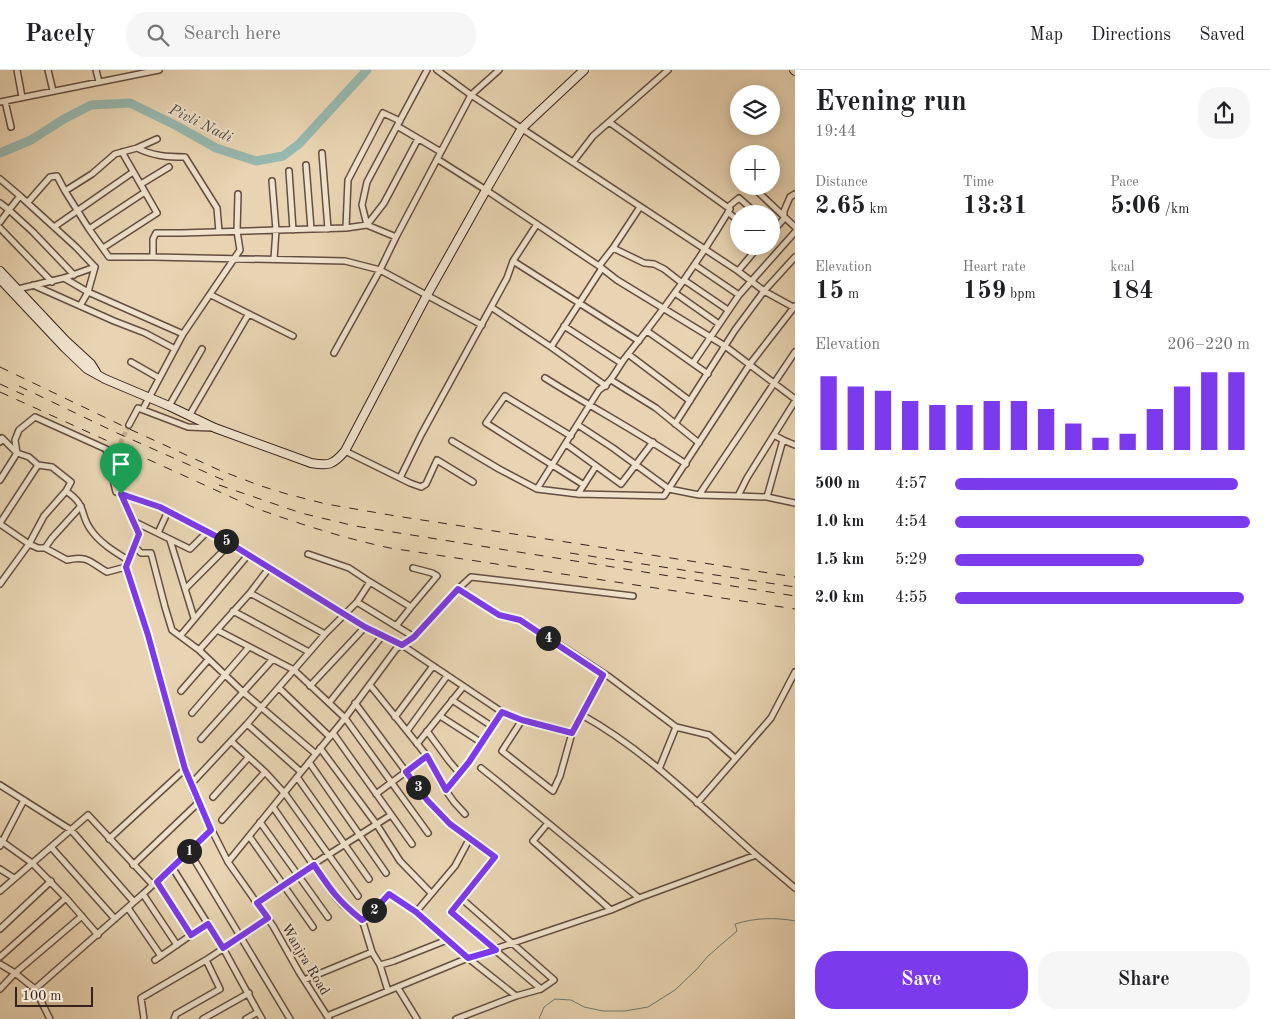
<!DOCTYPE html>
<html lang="en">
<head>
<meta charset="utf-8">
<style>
	body { margin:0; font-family:"Old Standard TT",serif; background:#f6f6f6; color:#202124; height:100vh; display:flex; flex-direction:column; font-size:19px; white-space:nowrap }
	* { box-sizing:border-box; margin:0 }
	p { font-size:16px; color:#757577 }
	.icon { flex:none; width:28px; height:28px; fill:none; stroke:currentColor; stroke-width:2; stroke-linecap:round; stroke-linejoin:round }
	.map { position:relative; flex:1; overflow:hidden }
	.sheet { display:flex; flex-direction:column; background:#fff; width:475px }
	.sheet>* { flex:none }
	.buttons { position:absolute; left:730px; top:15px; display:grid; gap:10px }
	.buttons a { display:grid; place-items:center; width:50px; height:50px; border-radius:50%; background:#fff; box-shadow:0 2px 12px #0003; font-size:25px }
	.scale { position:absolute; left:15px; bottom:12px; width:78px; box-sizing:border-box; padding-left:5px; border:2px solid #37221b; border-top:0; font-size:14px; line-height:18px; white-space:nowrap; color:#37221b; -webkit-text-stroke:4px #f0e3cd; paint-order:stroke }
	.pin { position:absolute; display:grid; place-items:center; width:42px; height:42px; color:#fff; margin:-51px -21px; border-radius:50% 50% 50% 0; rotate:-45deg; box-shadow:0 0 5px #0007 }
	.pin .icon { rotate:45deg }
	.km { position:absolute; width:25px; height:25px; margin:-12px; border-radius:50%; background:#222; color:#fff; font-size:14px; line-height:25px; text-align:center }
	.round { display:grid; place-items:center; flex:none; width:52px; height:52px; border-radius:20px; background:#f6f6f6 }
	.head { display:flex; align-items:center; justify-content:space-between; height:85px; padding:0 20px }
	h1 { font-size:28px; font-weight:600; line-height:38px }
	.figures { display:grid; grid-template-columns:repeat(3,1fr); gap:8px; height:85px; padding:5px 20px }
	.figures div { display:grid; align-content:center }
	.figures b { font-size:25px; font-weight:600 }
	.figures small { font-size:14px; font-weight:400 }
	.figures p { font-size:14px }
	.chart { height:140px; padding:10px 20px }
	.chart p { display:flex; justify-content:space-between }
	.chart svg { width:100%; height:90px; margin-top:5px; stroke:#7c3aed; stroke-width:6 }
	.cta { display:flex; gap:10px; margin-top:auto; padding:10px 20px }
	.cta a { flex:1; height:58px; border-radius:20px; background:#7c3aed; color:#fff; font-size:20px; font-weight:600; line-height:58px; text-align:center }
	.cta a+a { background:#f6f6f6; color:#202124 }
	ul { padding:0 20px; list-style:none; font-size:16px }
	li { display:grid; grid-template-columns:80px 60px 1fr; align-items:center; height:38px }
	li i { height:12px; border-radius:6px; background:#7c3aed }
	header { display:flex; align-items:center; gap:30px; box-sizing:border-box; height:70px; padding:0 25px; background:#fff; border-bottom:1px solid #e0e0e0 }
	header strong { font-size:24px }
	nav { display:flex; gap:28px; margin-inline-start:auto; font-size:18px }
	.search { width:350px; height:45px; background:#f6f6f6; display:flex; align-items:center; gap:12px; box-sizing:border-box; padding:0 18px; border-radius:20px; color:#757577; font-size:19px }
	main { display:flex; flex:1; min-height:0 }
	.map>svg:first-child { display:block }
</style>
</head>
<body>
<header>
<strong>Pacely</strong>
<div class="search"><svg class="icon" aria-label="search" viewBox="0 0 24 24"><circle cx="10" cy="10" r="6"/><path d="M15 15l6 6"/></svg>Search here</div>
<nav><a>Map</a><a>Directions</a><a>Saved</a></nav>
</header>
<main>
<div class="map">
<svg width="795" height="949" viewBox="0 0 795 949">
	<rect width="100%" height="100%" fill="#e8d4b2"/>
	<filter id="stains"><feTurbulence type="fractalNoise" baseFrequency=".004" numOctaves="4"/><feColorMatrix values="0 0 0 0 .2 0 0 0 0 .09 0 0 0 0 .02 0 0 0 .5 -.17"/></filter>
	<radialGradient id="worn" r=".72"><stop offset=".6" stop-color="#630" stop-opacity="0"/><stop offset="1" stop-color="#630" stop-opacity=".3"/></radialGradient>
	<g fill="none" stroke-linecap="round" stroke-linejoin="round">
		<!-- stream -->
		<path stroke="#717c73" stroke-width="1" d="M539,949L544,937L555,929L571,930L584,937L603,941H625L648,937L675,920L697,899L708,886L737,861L735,854C754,848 775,847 795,851"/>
		<!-- river -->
		<path stroke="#97b8ae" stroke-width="9" d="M0,83L31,70L64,49L91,35L130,33L177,56L216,78L256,91L283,86L299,74L367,0"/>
		<!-- street-tunnel -->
		<path stroke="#c5b094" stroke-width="5" stroke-dasharray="5 2.5" stroke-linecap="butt" d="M117,380L129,355"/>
		<!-- street casing -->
		<g stroke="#634e41" stroke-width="8">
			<path id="street" d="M17,0L22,27
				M48,0L53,21
				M96,0L99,12
				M427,0L397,56L441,82
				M437,0L471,25L738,201L759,176
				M5,31L11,57
				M0,32L159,0
				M137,78L157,69
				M122,82L145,122
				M322,83L328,159
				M437,89L486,120L599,196
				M573,92L593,66L668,0
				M306,95L311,159
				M289,101L293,160
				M0,109L20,126
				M272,111L276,160L274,189
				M141,114L169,97
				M754,118L795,157
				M28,132L50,107L57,106L65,121
				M0,133L9,140L0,152
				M640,137L613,178L644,193L654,194L664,199L682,213
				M728,137L739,128L757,144
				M728,142L739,152
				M367,155L362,135L367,112L397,56
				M367,155L384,133L418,69
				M54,157L133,102
				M0,158L52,212
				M346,158L367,155L396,167
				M89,159L145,122L157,143L103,178
				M219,162L217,138L185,87C167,87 153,86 137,78L115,84L92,104L65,121L89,159L109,187H153V169L156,163H181L346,158L348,110L383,43L400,51
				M771,163L782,151L784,148V141L790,127L795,124
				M613,178L599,196L617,210L725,276L795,329
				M153,187L345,191L380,200L482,255
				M513,191L639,271
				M695,195L739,225
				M602,198L551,277L606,316
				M738,201L764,221L795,238
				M74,205L33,162L9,140L20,126L76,177L95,197
				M64,208L88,222L183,264
				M684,210L728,240
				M33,215L114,251L145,263L175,279
				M18,219L64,208L95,197
				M675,223L719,254
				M211,225L293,266
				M80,236L88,222L95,197
				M491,237L551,277
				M564,256L621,293
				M647,261L708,304
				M334,283L380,200L396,167L471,25L499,0
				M628,284L690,331
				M131,292L159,308
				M693,293L739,225L795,162
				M545,308C591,337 640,363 686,394
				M611,310L656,338L699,373
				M169,336L202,279
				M143,339L183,264L240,180L237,161L238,124
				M189,346L248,245
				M675,354L735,260L764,221L795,187
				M129,355L138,338L188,357L212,358
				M578,355L613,378L669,419L699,425L795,282
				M774,365L783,370L767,427L795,433
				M571,366L505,326L486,353L584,415
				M783,370L795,375
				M452,371L499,399L537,419L599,320C612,312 616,300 625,288C663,241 699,191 730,139L609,52
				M0,372L2,368L17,383L29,387L38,395L52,397L71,412L66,421
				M566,374L621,414L653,372
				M117,380C110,409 127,438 139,464L126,497L148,565L185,699L198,733L228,792L273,856L299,902L329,949
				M345,381L410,413L421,417L426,414L437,390L473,412
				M400,408L421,365L507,208L513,191L537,154
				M0,410L17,383L15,370L19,360L35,347L106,379L116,422L160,437L231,473L365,557L402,575L502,642L522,650L572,663
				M537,419L578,424L664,426L750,294L795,236
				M578,424L596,396
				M699,425L738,426L747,408L795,331
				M738,426L767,427
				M133,451L190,479L207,462
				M0,453L38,395
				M0,454L29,474L0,514
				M158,463L168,441
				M170,470L194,548
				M134,476L141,483H151L165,537L172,560L199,580L243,622L316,684
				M45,478L52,468L81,436
				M308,484L349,498L370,512
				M126,497L107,502C90,492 87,485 67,490L45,478H38L29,474L44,446L66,421C88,436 79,444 91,460C100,473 115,482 128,490
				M186,518L231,473
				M458,519L499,545L520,550L551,569L608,606L676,657L709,665L735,688
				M250,523L325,564
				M357,532L370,512L411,537L396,556
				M411,537L437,506L432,503L413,498
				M233,541L309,582
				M217,560L294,600L345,648L428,763
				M181,565L248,485
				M199,580L250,523L269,498
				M370,615L427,686L442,715L454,732L465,744
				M310,616L365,557
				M279,618L330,667
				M181,621L208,590
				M452,630L493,657
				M329,633L383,565
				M355,633L427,730L450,754L495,787L451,843L541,919
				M192,643L249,577
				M582,645C647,681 700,736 756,785
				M440,646L482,673
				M395,647L433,596
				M522,650L502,681L553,721L560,706L572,663L603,605
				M247,654L301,702
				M407,661L447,606
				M427,661L449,691L460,704
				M333,663L412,774
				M201,669L272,590
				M231,671L265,702L286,725L358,826
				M417,674L463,617
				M320,678L377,755L400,791L431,823
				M309,692L386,803
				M481,698L496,710L639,828L611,840L533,771L548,753
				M659,699L676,657
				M297,707L369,809
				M191,714L247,654L325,564L357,532L414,567
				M0,715L71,760L134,832
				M446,721L469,692L502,642
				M376,724L427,686
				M213,727L248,688
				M697,733L771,648L795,602
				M273,737L334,825L343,835L362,849L372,882L380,895L388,921
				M222,750L265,702
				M260,752L328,847
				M249,766L313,857
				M109,769L185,699
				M0,770L32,793L66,828L98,865
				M0,776L24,730
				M51,777L115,849
				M189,781L290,949
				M228,792L345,648L396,579L414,567L458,519L471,507L633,526
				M133,795L198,733
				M172,797L223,878L258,942
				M0,799L14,808
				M157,812L191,865L208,854
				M0,821L88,745L153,815
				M143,824L177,875
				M639,828L756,785L795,818
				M257,833L320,790L391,745
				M128,838L161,886
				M416,842L455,796L470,768
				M0,859L51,811
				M0,887L66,828
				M155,890L191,865
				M0,894L15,903L35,919L143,824L211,760
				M380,895L394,891L447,870
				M304,910L372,882
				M398,918L417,949
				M0,919L15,903L82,846
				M35,919L50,949
				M516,926L468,888L611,840
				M327,946L468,888L416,842L389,824L371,844L362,849
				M144,949L141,928L206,890L268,849
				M174,949L176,944L220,919L206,890
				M203,949L249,923
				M246,949L258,942L262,949
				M456,949L516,926L541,919L554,910L462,829"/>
		</g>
		<!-- secondary casing -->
		<g stroke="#37221b" stroke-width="10">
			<path id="secondary" d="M794,0L795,1
				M0,201L66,271L91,294L96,302
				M0,209L65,278L87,299L105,309L169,336L215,358L311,393C329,396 333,395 345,381L427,225L486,120L522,58L584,0"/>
		</g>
		<!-- street -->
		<use href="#street" stroke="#f0e3cd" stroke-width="5"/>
		<!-- secondary -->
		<use href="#secondary" stroke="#f0e3cd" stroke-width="8"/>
		<!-- rail -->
		<path stroke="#37221b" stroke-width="1" stroke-dasharray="9 9" stroke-linecap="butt" d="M0,297L125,357L219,400L261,416L287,424L326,434L396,446L795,507
			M0,314L24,325
			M19,316L117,363L230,413
			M0,322L255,438C300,454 343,468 390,478L795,539
			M219,415L301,443L355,456L795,526
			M570,483L795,517"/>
	</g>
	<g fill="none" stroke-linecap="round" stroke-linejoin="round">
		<!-- route casing -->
		<g stroke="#fff" stroke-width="10">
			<path id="route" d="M121,424L160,437L231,474L365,557L402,575L414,567L458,519L499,545L520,550L603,605L572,663L522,650L502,642L469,692L446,720L427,686L406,702L427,730L450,754L495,787L451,842L496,880L468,888L416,842L389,824L371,844L362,850C338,831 330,819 314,795L257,833L268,848L223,878L208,854L191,865L157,812L211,760L185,699L148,565L126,497L139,464Z"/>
		</g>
		<!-- route -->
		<use href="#route" stroke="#7c3aed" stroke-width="6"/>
	</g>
	<g text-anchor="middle" stroke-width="4" stroke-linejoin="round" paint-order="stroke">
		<!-- street labels -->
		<g font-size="14" fill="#37221b" stroke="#f0e3cd">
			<text transform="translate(306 889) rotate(59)" y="5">Wanjra Road</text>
		</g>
		<!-- water labels -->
		<g font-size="15" font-style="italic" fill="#4f4840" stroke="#f0e3cd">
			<text transform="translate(201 53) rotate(26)" y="5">Pivli Nadi</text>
		</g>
	</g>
	<rect width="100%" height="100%" filter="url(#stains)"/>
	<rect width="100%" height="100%" fill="url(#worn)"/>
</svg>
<div class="buttons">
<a><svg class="icon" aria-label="layers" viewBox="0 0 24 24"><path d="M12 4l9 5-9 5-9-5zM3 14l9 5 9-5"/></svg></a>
<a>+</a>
<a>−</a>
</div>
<div class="scale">100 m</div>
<div class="pin" style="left:121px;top:424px;background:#1e9e55"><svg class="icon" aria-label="arrive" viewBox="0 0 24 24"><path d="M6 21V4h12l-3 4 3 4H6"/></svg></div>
<b class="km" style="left:189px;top:781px">1</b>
<b class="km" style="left:374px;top:840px">2</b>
<b class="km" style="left:418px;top:717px">3</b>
<b class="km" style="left:548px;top:568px">4</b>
<b class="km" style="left:226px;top:471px">5</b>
</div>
<section class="sheet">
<div class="head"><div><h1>Evening run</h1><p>19:44</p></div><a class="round"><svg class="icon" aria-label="share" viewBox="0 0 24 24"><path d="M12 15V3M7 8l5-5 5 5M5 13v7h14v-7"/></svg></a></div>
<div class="figures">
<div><p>Distance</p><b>2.65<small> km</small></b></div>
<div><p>Time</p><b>13:31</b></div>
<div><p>Pace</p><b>5:06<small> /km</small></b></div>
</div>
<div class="figures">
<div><p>Elevation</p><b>15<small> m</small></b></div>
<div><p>Heart rate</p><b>159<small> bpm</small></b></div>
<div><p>kcal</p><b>184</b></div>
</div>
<div class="chart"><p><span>Elevation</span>206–220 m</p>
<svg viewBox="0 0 160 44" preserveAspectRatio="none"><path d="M5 44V8M15 44V13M25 44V15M35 44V20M45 44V22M55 44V22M65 44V20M75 44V20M85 44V24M95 44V31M105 44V38M115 44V36M125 44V24M135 44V13M145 44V6M155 44V6"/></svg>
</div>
<ul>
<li><b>500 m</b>4:57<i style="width:96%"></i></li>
<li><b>1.0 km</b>4:54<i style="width:100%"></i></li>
<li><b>1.5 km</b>5:29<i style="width:64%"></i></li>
<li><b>2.0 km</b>4:55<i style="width:98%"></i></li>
</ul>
<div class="cta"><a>Save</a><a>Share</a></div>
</section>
</main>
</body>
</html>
